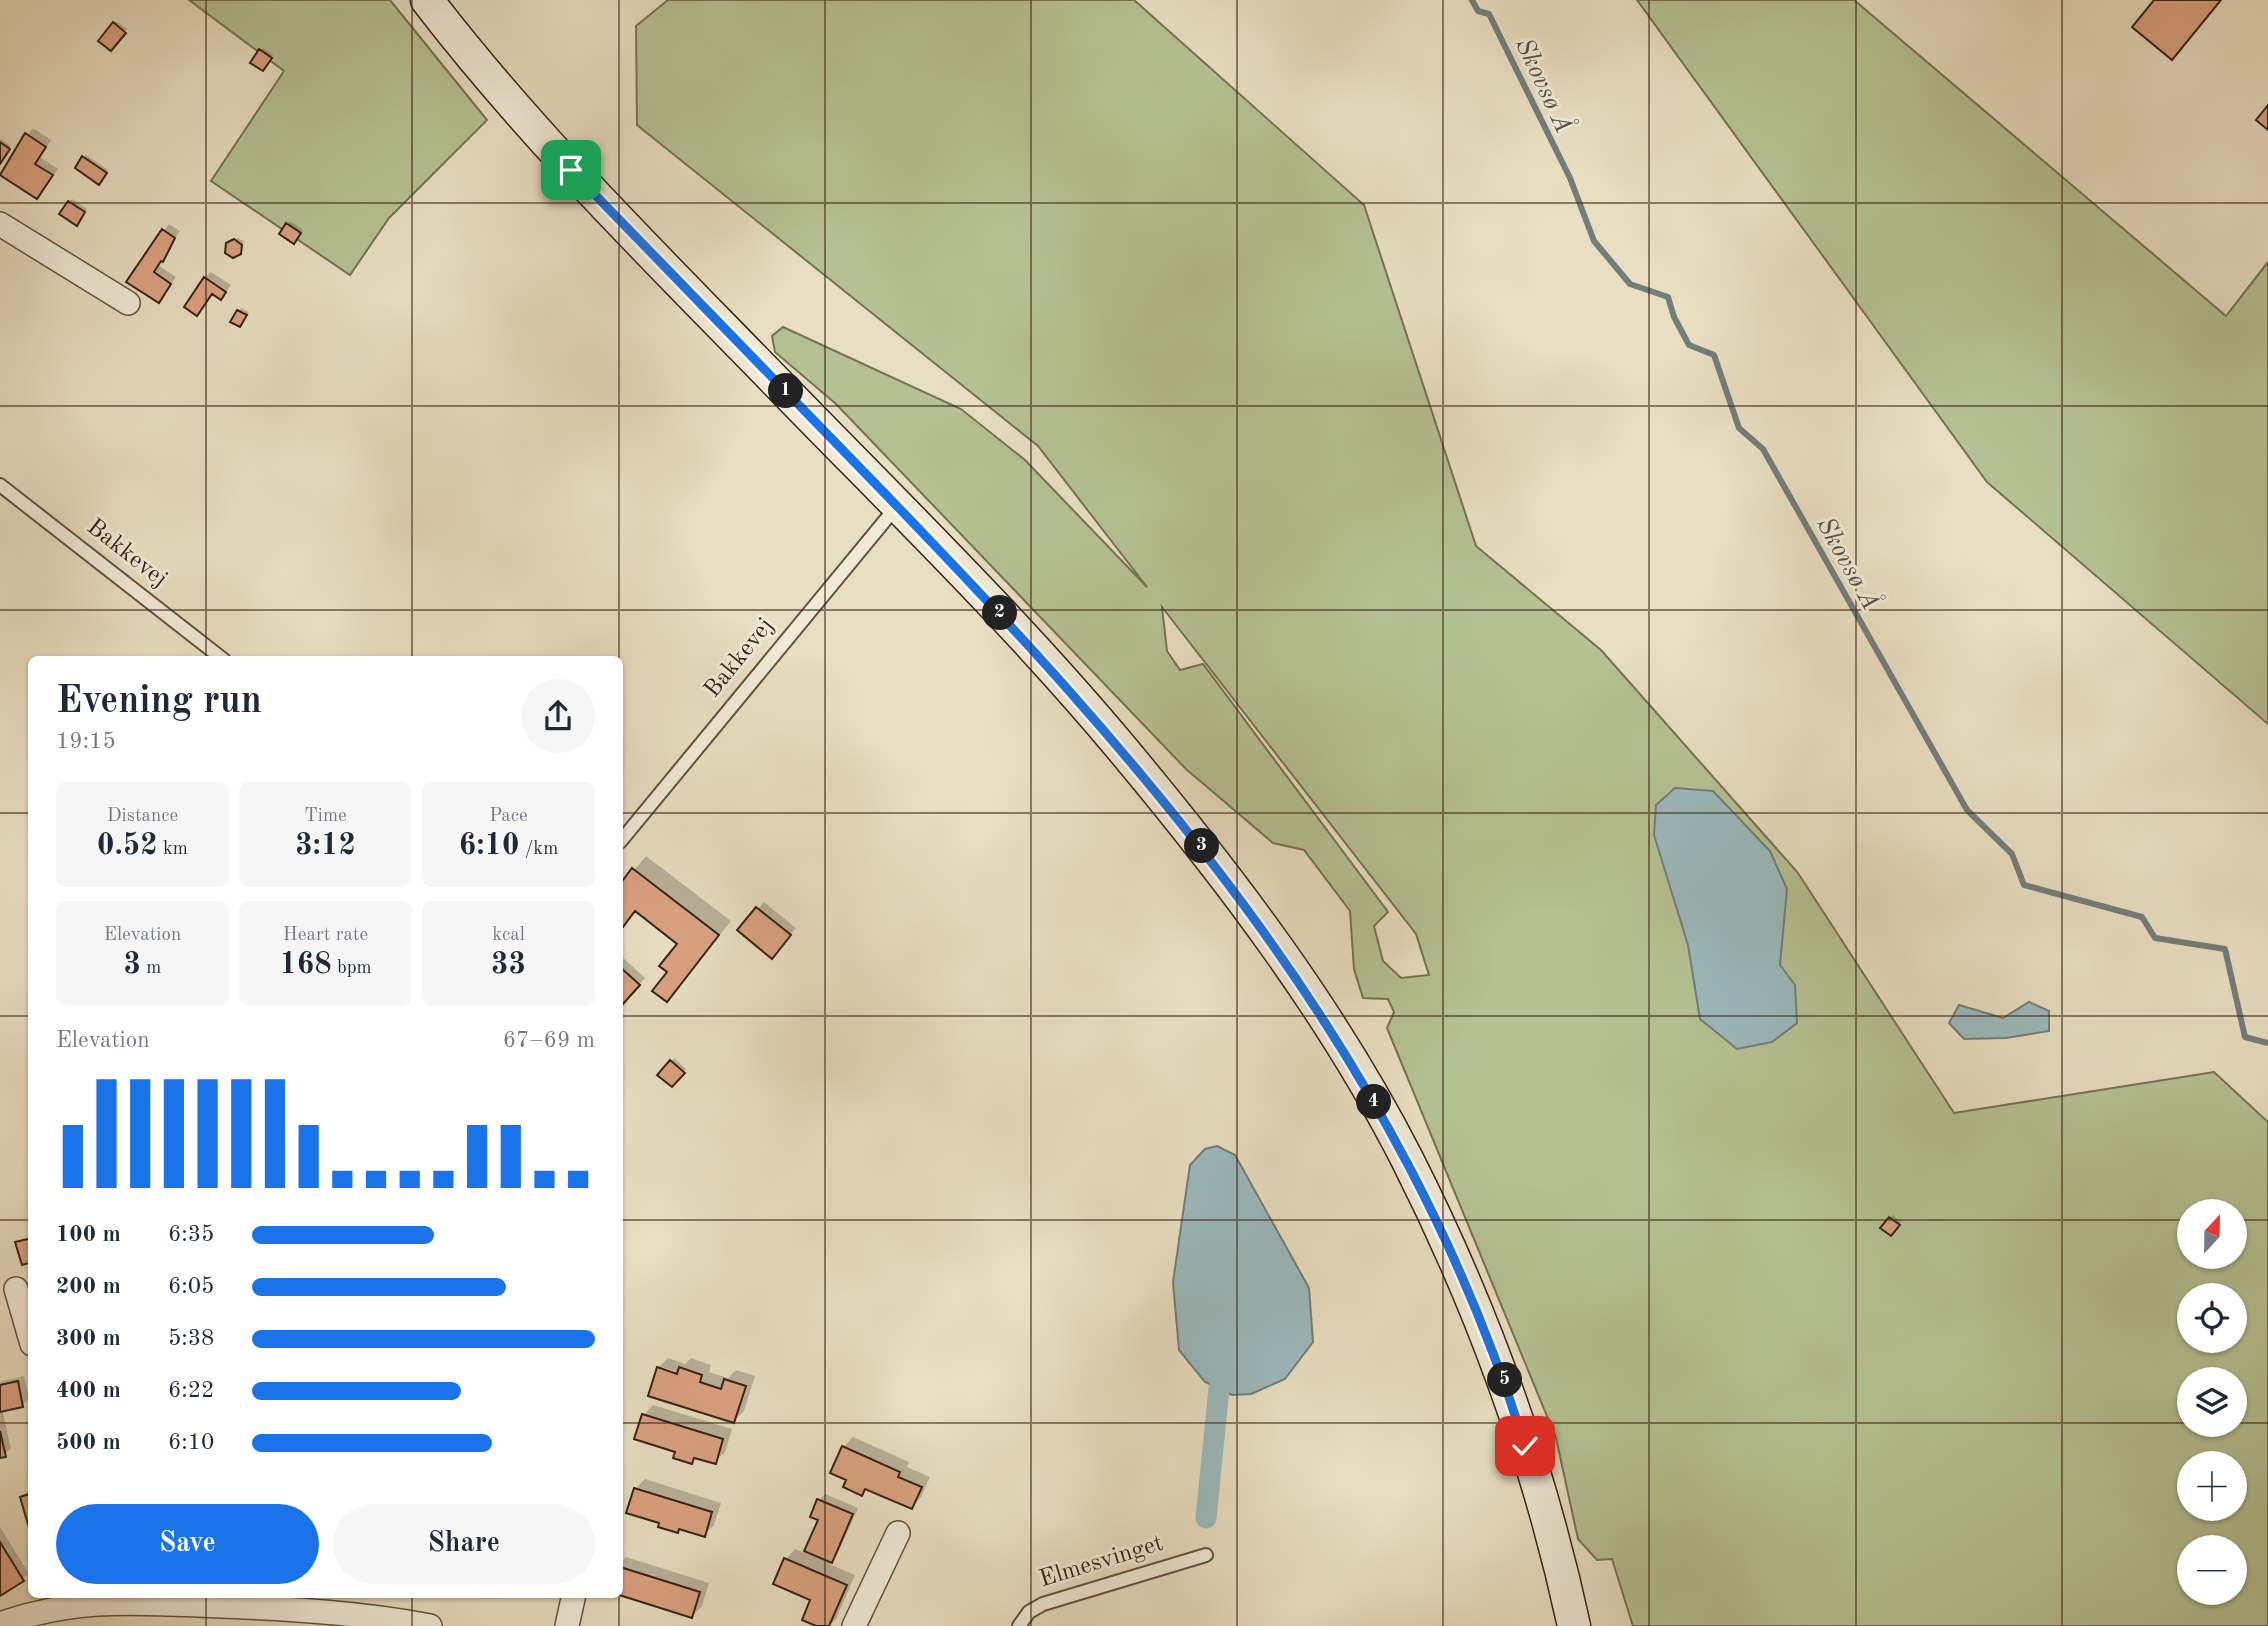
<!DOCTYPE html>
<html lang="en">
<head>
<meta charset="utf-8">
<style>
	body { margin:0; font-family:"Old Standard TT",serif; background:#f6f6f7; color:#1f2937; height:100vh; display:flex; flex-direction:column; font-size:26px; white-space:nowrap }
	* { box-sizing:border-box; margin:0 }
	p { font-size:23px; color:#747a83 }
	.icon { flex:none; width:38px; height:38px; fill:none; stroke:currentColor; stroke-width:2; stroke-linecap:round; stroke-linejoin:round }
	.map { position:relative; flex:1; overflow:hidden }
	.details { position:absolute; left:28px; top:656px; width:595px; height:942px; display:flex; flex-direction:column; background:#fff; border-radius:10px; box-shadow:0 2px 5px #0004 }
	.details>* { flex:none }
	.needle { width:46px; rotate:22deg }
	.tools { position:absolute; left:2177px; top:1199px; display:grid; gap:14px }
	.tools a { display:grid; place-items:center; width:70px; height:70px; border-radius:50%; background:#fff; box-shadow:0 2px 5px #0004; font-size:35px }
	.pin { position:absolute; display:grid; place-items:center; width:60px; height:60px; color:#fff; margin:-30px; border-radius:14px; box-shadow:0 4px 10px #0006 }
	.km { position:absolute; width:35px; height:35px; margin:-18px; border-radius:50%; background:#222; color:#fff; font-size:19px; line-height:35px; text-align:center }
	.round { display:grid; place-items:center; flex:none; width:74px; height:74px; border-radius:37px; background:#f6f6f7 }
	.summary { display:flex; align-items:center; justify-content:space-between; height:119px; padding:0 28px }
	h1 { font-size:38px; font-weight:700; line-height:52px }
	.metrics { display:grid; grid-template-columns:repeat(3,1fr); gap:10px; height:119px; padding:7px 28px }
	.metrics div { display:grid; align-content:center; border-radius:10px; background:#f6f6f7; text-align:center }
	.metrics b { font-size:30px; font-weight:700 }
	.metrics small { font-size:19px; font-weight:400 }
	.metrics p { font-size:19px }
	.chart { height:196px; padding:14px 28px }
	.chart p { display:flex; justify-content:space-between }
	.chart svg { width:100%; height:126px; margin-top:7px; stroke:#1a73e8; stroke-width:6 }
	.primary-button { display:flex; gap:14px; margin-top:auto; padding:14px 28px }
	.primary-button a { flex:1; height:80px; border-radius:42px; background:#1a73e8; color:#fff; font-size:28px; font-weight:700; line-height:80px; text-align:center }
	.primary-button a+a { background:#f6f6f7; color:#1f2937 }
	ul { padding:0 28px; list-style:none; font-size:23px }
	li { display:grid; grid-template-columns:112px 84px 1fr; align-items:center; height:52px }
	li i { height:18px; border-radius:9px; background:#1a73e8 }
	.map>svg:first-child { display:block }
</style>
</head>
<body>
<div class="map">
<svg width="2268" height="1626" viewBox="0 0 2268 1626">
	<rect width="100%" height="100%" fill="#e8dec1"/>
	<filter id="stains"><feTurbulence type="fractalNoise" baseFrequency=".00286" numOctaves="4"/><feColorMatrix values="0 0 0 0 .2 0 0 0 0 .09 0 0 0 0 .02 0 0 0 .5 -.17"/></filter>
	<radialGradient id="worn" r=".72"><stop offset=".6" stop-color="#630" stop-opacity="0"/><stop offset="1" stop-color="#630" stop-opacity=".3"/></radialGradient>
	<!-- green -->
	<path fill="#b5c193" stroke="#767254" stroke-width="2" fill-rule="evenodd" d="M189,0H390L487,120L389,218L350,275L211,181L284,71Z
		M668,0H1134L1364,205L1476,546L1601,650L1798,873L1954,1113L2214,1072L2268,1122V1626H1633L1612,1559L1597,1560L1578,1539L1556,1438L1387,1028L1394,1012L1388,999L1363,998L1354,969L1350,911L1304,850L1273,843L1186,769L836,404L775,352L772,336L783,327L961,409L1025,460L1147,587L1038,446L637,125L636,26ZM1162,607L1416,934L1429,975L1401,978L1383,961L1374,926L1388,912L1203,664L1180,670L1167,651ZM2189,1211H2235V1256H2189ZM2189,1295H2235V1340H2189ZM2189,1379H2235V1424H2189ZM2189,1463H2235V1508H2189ZM2189,1547H2235V1592H2189Z
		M1637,0H1854L2226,316L2268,262V724L1987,482Z"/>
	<!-- water -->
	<path fill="#9bb9bd" stroke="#737d7a" stroke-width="2" d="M1675,788L1713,791L1770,851L1787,889L1780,965L1795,985L1797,1023L1772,1042L1737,1049L1700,1019L1688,945L1654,835L1656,805Z
		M2029,1002L2049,1011V1031L2006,1038L1964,1039L1949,1023L1959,1005L2003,1018Z
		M1217,1146L1235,1155L1309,1288L1313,1342L1285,1379L1251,1394L1232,1395L1205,1382L1179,1350L1173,1282L1190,1165L1205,1149Z"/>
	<!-- shadow -->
	<path fill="#0003" fill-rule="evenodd" d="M116,21L127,29L111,49L100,40Z
		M263,48L273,55L265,66L260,50Z
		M33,128L51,140L40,157L58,169L37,197L1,173Z
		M1,139L11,146L0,163V140Z
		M86,155L108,170L101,180L84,157Z
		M72,199L87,209L79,221L69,202Z
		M290,221L303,230L296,239L287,224Z
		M169,224L180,231L158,265L176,277L159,301L128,281Z
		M238,238L244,242L240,253L227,244Z
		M211,272L231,285L221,298L213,293L197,313L205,278Z
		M241,308L249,312L240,325L233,321Z
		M646,856L731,921L666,1000L669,972L679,943L637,910L620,932V887Z
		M764,902L796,928L778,950L740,930Z
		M620,955L645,978L623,1002L620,999Z
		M674,1058L686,1069L672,1085L660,1075Z
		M1893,1215L1901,1222L1894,1231L1890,1218Z
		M668,1358L685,1364L691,1358L711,1365L709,1372L728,1378L736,1370L755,1376L744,1411L734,1421L650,1394L658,1368ZM662,1367L686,1375L685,1378L662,1371Z
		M24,1376L29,1399L22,1405L2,1409L11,1449L0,1457V1382Z
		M653,1405L732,1429L725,1452L715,1462L697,1457L692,1462L644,1415Z
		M853,1437L909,1462L907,1467L930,1477L921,1497L912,1507L867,1488L861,1494L848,1480L843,1447Z
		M645,1479L721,1503L714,1525L704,1535L681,1528L677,1532L661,1522L635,1489Z
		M32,1487V1531L22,1497Z
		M825,1494L858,1508L837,1555L829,1564L855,1575L836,1619L829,1626H820L813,1600L775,1583L786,1559L795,1549L805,1553L820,1520L819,1500Z
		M0,1527L29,1574L0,1592Z
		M626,1557L709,1583L702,1606L692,1616L620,1594V1563Z"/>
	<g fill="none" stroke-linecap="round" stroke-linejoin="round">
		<!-- stream -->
		<path stroke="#737d7a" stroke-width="6" d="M1472,0L1478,11L1489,14L1570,178L1594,241L1630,284L1668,297L1674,317L1689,345L1714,355L1739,428L1763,449L1967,810L2012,854L2024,885L2142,917L2155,938L2225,949L2245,1037L2268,1043"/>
		<!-- canal -->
		<path stroke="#9bb9bd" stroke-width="21" d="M1206,1518L1219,1388"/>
	</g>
	<!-- building -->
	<path fill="#daa180" stroke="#382215" stroke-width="2" d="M2154,0H2221L2172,60L2132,27Z
		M113,22L126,33L111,51L98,41Z
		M259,49L272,58L263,71L250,63Z
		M2268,105V130L2256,120Z
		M25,133L46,147L35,164L53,175L37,199L0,175Z
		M0,142L10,149L0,164Z
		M82,156L107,173L99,185L75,168Z
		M68,201L85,212L77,226L59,214Z
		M286,223L301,233L294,244L279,234Z
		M162,229L175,238L163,262L161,261L154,272L171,284L159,303L126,282Z
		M234,239L242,245L241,254L233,258L225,253L226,243Z
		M204,277L226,292L221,300L212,294L197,316L184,307Z
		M237,310L247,315L240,327L230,322Z
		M632,868L719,935L667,1002L652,991L667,972L659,966L677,944L635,911L620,931V884Z
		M756,907L791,935L772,959L737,930Z
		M620,967L640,985L623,1004L620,1001Z
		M670,1060L685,1073L672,1087L657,1075Z
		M1889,1217L1900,1225L1891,1236L1880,1228Z
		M32,1238V1262L22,1265L15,1242Z
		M657,1367L677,1374L679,1367L702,1375L700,1382L721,1389L724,1379L746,1386L734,1423L648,1396Z
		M18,1381L23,1407L0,1412V1385Z
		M642,1414L723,1439L716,1464L694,1458L692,1464L673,1458L675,1452L634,1439Z
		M0,1431L6,1457L0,1458Z
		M842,1446L900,1472L898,1477L922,1487L912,1509L865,1489L862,1496L843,1487L846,1480L830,1473Z
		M634,1488L712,1512L705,1537L679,1529L678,1533L658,1527L659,1523L626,1513Z
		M32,1493V1538L20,1497Z
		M817,1499L853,1514L832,1563L804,1551L818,1520L810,1517Z
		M0,1542L24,1581L0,1596Z
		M784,1558L847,1585L829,1626H816L802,1620L810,1600L773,1584Z
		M620,1567L700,1592L692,1618L616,1594H620Z"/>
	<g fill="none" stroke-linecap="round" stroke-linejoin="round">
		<!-- lane casing -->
		<g stroke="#645140" stroke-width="16">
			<path id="lane" d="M0,485L224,660
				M620,842L897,506
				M1019,1626L1029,1612L1043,1604L1206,1555"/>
		</g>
		<!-- street casing -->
		<g stroke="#645140" stroke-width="26">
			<path id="street" d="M0,224L128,303
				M16,1289L32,1344
				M0,1624C80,1596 140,1603 222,1606C292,1609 362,1613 430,1626
				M567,1626L574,1594
				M854,1626L898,1533"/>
		</g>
		<!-- secondary casing -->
		<g stroke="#382215" stroke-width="35">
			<path id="secondary" d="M427,0C536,142 666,268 790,396C903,512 1020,626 1124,751C1229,877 1332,1012 1407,1159C1482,1307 1539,1464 1574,1626"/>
		</g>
		<!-- lane -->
		<use href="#lane" stroke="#f0ead7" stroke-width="12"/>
		<!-- street -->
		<use href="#street" stroke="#f0ead7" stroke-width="23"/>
		<!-- secondary -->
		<use href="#secondary" stroke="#f0ead7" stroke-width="32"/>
	</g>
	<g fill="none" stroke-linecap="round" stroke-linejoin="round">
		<!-- route casing -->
		<g stroke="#fff" stroke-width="14">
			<path id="route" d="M571,170C669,271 766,371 864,472C1147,763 1402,1050 1525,1446"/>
		</g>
		<!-- route -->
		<use href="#route" stroke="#1a73e8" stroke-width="9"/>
	</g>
	<!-- grid -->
	<path fill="none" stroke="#382215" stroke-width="2" stroke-opacity="0.55" d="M206,0V660M412,0V660M619,0V660M825,0V1626M1031,0V1626M1237,0V1626M1443,0V1626M1649,0V1626M1856,0V1626M2062,0V1626M0,203H2268M0,406H2268M0,610H2268M0,813H32M620,813H2268M0,1016H32M620,1016H2268M0,1220H32M620,1220H2189M2235,1220H2268M0,1423H32M620,1423H2189M2235,1423H2268M206,1594V1626M412,1594V1626M619,1594V1626"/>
	<g text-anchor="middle" stroke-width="6" stroke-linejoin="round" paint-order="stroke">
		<!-- street labels -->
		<g font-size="24" fill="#382215" stroke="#f0ead7">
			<text transform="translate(128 552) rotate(38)" y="8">Bakkevej</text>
			<text transform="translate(738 657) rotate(-51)" y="8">Bakkevej</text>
			<text transform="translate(1101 1560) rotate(-17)" y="8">Elmesvinget</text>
		</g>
		<!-- water labels -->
		<g font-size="26" font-style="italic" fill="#564f47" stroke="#f0ead7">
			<text transform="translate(1545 85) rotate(65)" y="9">Skovsø Å</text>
			<text transform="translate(1849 563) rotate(61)" y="9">Skovsø Å</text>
		</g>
	</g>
	<rect width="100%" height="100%" filter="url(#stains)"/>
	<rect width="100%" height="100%" fill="url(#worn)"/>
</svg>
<div class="tools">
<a><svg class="needle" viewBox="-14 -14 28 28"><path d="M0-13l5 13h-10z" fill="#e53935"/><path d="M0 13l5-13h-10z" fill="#747a83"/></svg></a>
<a><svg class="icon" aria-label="locate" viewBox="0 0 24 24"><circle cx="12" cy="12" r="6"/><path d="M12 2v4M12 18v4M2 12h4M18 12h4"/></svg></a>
<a><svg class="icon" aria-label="layers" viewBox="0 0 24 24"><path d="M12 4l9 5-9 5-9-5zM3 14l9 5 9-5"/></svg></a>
<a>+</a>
<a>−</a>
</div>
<div class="pin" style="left:571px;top:170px;background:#1e9e55"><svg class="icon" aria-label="arrive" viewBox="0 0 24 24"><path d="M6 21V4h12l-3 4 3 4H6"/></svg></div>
<div class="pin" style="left:1525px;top:1446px;background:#d93025"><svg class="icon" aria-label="check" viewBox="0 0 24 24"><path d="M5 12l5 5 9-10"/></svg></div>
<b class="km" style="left:786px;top:391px">1</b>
<b class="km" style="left:1000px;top:613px">2</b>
<b class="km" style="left:1202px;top:846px">3</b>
<b class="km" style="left:1374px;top:1102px">4</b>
<b class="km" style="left:1505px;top:1380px">5</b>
<section class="details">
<div class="summary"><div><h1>Evening run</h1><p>19:15</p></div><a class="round"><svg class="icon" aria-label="share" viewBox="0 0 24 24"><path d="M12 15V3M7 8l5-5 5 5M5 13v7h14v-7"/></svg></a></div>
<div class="metrics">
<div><p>Distance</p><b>0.52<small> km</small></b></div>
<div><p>Time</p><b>3:12</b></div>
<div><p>Pace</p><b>6:10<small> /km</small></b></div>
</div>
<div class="metrics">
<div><p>Elevation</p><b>3<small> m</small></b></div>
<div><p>Heart rate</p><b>168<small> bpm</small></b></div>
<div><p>kcal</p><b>33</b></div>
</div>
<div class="chart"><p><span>Elevation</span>67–69 m</p>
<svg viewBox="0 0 160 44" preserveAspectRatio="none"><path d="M5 44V22M15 44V6M25 44V6M35 44V6M45 44V6M55 44V6M65 44V6M75 44V22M85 44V38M95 44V38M105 44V38M115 44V38M125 44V22M135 44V22M145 44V38M155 44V38"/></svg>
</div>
<ul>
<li><b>100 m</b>6:35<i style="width:53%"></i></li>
<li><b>200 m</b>6:05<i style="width:74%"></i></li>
<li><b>300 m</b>5:38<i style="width:100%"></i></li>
<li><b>400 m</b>6:22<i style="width:61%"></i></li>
<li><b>500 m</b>6:10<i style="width:70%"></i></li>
</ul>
<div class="primary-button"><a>Save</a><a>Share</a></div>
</section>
</div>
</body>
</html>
